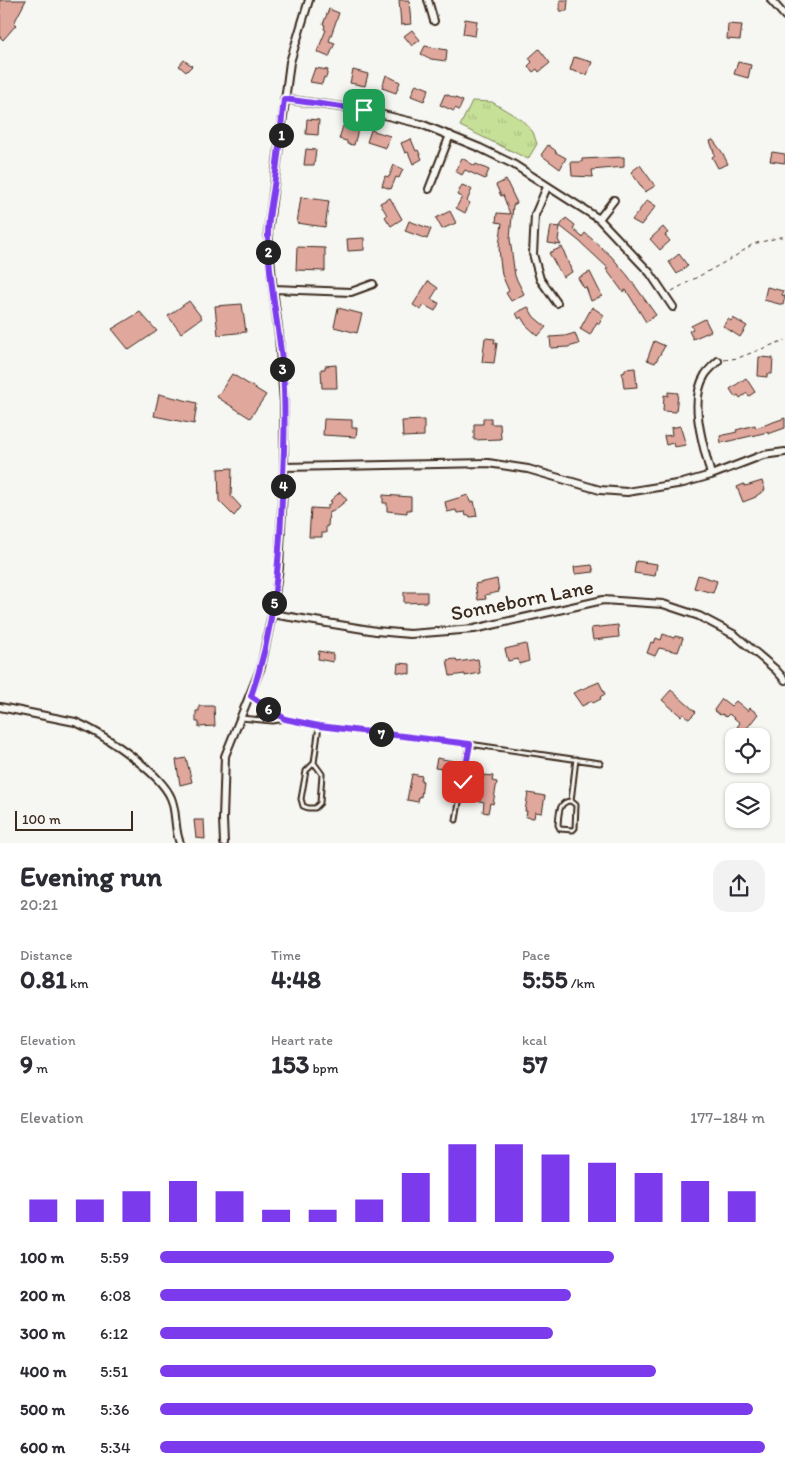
<!DOCTYPE html>
<html lang="en">
<head>
<meta charset="utf-8">
<style>
	body { margin:0; font-family:Itim,sans-serif; background:#f2f2f3; color:#2b2b33; height:100vh; display:flex; flex-direction:column; font-size:19px; white-space:nowrap }
	* { box-sizing:border-box; margin:0 }
	p { font-size:16px; color:#7c7c81 }
	.icon { flex:none; width:28px; height:28px; fill:none; stroke:currentColor; stroke-width:2; stroke-linecap:round; stroke-linejoin:round }
	.map { position:relative; height:843px; overflow:hidden }
	.panel { display:flex; flex-direction:column; background:#fff; flex:1 }
	.panel>* { flex:none }
	.fabs { position:absolute; left:725px; top:728px; display:grid; gap:10px }
	.fabs a { display:grid; place-items:center; width:45px; height:45px; border-radius:10px; background:#fff; box-shadow:0 1px 4px #0004; font-size:25px }
	.scale { position:absolute; left:15px; bottom:12px; width:118px; box-sizing:border-box; padding-left:5px; border:2px solid #3b2a1e; border-top:0; font-size:14px; line-height:18px; white-space:nowrap; color:#3b2a1e; -webkit-text-stroke:4px #f6f6f2; paint-order:stroke }
	.pin { position:absolute; display:grid; place-items:center; width:42px; height:42px; color:#fff; margin:-21px; border-radius:10px; box-shadow:0 2px 8px #0006 }
	.km { position:absolute; width:25px; height:25px; margin:-12px; border-radius:50%; background:#222; color:#fff; font-size:14px; line-height:25px; text-align:center }
	.round { display:grid; place-items:center; flex:none; width:52px; height:52px; border-radius:15px; background:#f2f2f3 }
	.head { display:flex; align-items:center; justify-content:space-between; height:85px; padding:0 20px }
	h1 { font-size:28px; font-weight:700; line-height:38px }
	.stats { display:grid; grid-template-columns:repeat(3,1fr); gap:8px; height:85px; padding:5px 20px }
	.stats div { display:grid; align-content:center }
	.stats b { font-size:25px; font-weight:700 }
	.stats small { font-size:14px; font-weight:400 }
	.stats p { font-size:14px }
	.chart { height:140px; padding:10px 20px }
	.chart p { display:flex; justify-content:space-between }
	.chart svg { width:100%; height:90px; margin-top:5px; stroke:#7c3aed; stroke-width:6 }
	ul { padding:0 20px; list-style:none; font-size:16px }
	li { display:grid; grid-template-columns:80px 60px 1fr; align-items:center; height:38px }
	li i { height:12px; border-radius:6px; background:#7c3aed }
	.map>svg:first-child { display:block }
</style>
</head>
<body>
<div class="map">
<svg width="785" height="843" viewBox="0 0 785 843">
	<defs>
		<pattern id="park-tufts" width="24" height="20" patternUnits="userSpaceOnUse" patternTransform="scale(1.25)"><rect width="24" height="20" fill="#c6e097"/><path d="M3 7l-1-3M5 7V3M7 7l1-3M15 17l-1-3M17 17v-4M19 17l1-3" fill="none" stroke="#abc082"/></pattern>
	</defs>
	<rect width="100%" height="100%" fill="#f6f6f2"/>
	<filter id="ink" filterUnits="userSpaceOnUse"><feTurbulence type="fractalNoise" baseFrequency=".02" numOctaves="2"/><feDisplacementMap in="SourceGraphic" scale="10" xChannelSelector="R" yChannelSelector="G"/><feConvolveMatrix kernelMatrix="1 2 1 2 8 2 1 2 1" color-interpolation-filters="sRGB"/></filter>
	<g filter="url(#ink)">
		<!-- park -->
		<path fill="url(#park-tufts)" stroke="#80855a" d="M472,101L492,102L522,120L533,132L537,144L528,159L460,126Z"/>
		<!-- building -->
		<path fill="#e0a79d" stroke="#3b2a1e" d="M0,0H26L14,23L16,25L3,40L0,37Z
			M399,0H409L411,24L401,25Z
			M560,0H568L567,11H560Z
			M329,9L339,13L329,41L335,43L329,57L317,52L326,30L324,29L325,25L323,24Z
			M465,19L477,21L475,36L463,34Z
			M728,24L742,25L740,40L727,39Z
			M412,30L420,40L412,46L404,36Z
			M425,46L447,50L446,61L431,59L421,54Z
			M539,49L550,63L539,72L537,69L533,72L528,66L532,62L529,58Z
			M574,57L592,62L587,75L570,70Z
			M184,60L192,66L186,72L179,66Z
			M738,62L751,65L748,78L734,74Z
			M315,68L328,70L326,78L324,77L322,84L310,82Z
			M353,70L368,74L365,86L350,83Z
			M386,75L400,82L396,93L382,88Z
			M416,84L429,89L424,101L411,96Z
			M445,94L463,101L459,110L455,108L454,111L440,105Z
			M307,119L319,120L318,135L306,134Z
			M343,126L358,130L354,145L347,144V141L339,139Z
			M371,130L390,136L386,148L367,142Z
			M411,139L416,151L418,150L422,159L413,164L408,152L405,153L401,143Z
			M713,140L722,152L728,164L718,168L712,157L715,155L710,141Z
			M548,145L556,151L555,152L566,158L560,169L541,155Z
			M306,149L316,150L314,165H304Z
			M772,152L785,154V163L770,161Z
			M624,157V167L592,170L593,177L572,176L571,162H582V159Z
			M462,158L475,166L476,164L489,170L485,179L465,170L462,175L455,171Z
			M394,165L403,169L399,178L396,177L391,189L382,186L385,176L389,177Z
			M640,165L655,186L645,192L631,172Z
			M506,180L517,203L513,205L510,239L515,276L524,294L511,301L506,293L509,291L502,275L500,260L499,246L502,223L496,222L497,213L510,214L503,195L501,196L496,185Z
			M462,185L472,189L467,201L470,203L465,213L456,208L462,197L457,195Z
			M301,197L329,201L325,227L297,223Z
			M390,198L402,219L391,226L385,217L387,215L380,203Z
			M647,200L656,206L641,225L632,220Z
			M450,211L456,223L442,229L436,218Z
			M566,218L575,225L573,229L582,237L585,233L611,256L628,276L656,315L646,322L626,290L623,292L606,269L608,268L579,241L560,226Z
			M409,221L431,229L427,239L405,231Z
			M551,226L560,227L558,240L561,245L548,243Z
			M663,227L668,233L665,235L670,241L660,250L650,239Z
			M364,238V250L348,251L347,239Z
			M297,247L325,248V271L296,270Z
			M562,247L572,272L563,277L549,253Z
			M679,254L688,266L677,274L669,262Z
			M590,272L602,296L591,301L586,287L584,288L578,278Z
			M428,281L438,288L431,299L439,303L435,311L424,305L421,310L413,305Z
			M767,287L783,291L782,295L785,296L783,305L764,300Z
			M189,301L202,318L181,333L168,316Z
			M242,304L246,332L218,335L215,306Z
			M528,307L534,317L546,327L538,336L526,325L521,317L519,319L516,313Z
			M592,307L604,315L599,324L597,322L590,335L580,329Z
			M338,308L362,314L357,333L334,327Z
			M140,312L157,331L129,350L112,329Z
			M733,318L747,326L740,337L723,326L728,319L731,321Z
			M705,319L711,331L693,339L689,331L693,329L691,326Z
			M575,333L579,344L568,347L551,348L550,337L565,336Z
			M485,338L495,339L494,343H497L494,363L482,362Z
			M654,341L665,346L655,363L647,360Z
			M759,357L773,358L772,374H767V377L758,376Z
			M336,365L337,388H322L321,369H325V366Z
			M635,368L637,387L624,388L622,373L625,372V369Z
			M232,374L266,395L250,418L217,397Z
			M746,378L755,392L749,396L747,393L740,398L738,395L735,397L730,389Z
			M668,392L678,393L676,412L663,411L664,395L668,396Z
			M159,394L197,403L194,424L154,416Z
			M483,418H491V424H500L501,439L474,440V424H483Z
			M785,418V428L768,434V432L721,443L720,436L737,432L736,430L755,425L756,428Z
			M324,419L352,420V428H357L356,437L323,435Z
			M424,420V436L403,437L402,421Z
			M680,426L686,445L674,447L673,443L666,445L664,436L672,435L671,428Z
			M232,468L231,496L241,507L234,516L219,501L218,469Z
			M762,481L765,490L756,496V497L743,502L737,487L744,484V486L749,485Z
			M340,492L347,500L332,512H329L328,526H326V533H322V537H309L311,508L328,509V505L332,502L330,501Z
			M383,495L411,497V510H407V513L387,511V503H383Z
			M468,495L470,502L474,501L477,516L470,517L469,515L466,516L465,512L457,513L456,510L447,512L445,502Z
			M636,561L657,564L655,576L634,573Z
			M592,565L594,572L575,574L574,567Z
			M698,575L717,581L713,593L694,588Z
			M497,579L499,592L485,595L486,599L478,600L475,584Z
			M404,592H427V602L404,603Z
			M618,625L619,637L593,640L591,628Z
			M663,634L674,638L675,636L683,638L678,652L659,648L655,656L647,653L651,642L654,643L656,638L661,640Z
			M526,644L529,661L519,664L518,659L508,661L505,649Z
			M319,651L333,654V662L318,659Z
			M456,659L457,662L478,659L480,673L465,676V674L450,676L447,660Z
			M398,663L410,664V674L397,672Z
			M599,682L605,694L600,697L601,699L593,703L592,701L582,706L573,693Z
			M671,690L696,712L689,719L683,714L681,716L662,700Z
			M722,699L731,706L736,701L748,711L750,708L758,714L744,732L737,727L740,723L729,714L726,717L722,714L720,715L714,710Z
			M199,706H214L215,726L199,727V722H196V711H199Z
			M186,758L192,782L180,785L176,760Z
			M437,758L453,761L452,770L435,768Z
			M412,774L422,776L421,781H423L421,797L419,796L418,802L407,800Z
			M484,775L493,776L492,781L497,782L493,804L490,803L488,813L483,812L484,802L475,800L479,778L483,779Z
			M528,793L545,796L542,813L535,812L534,818L526,817L527,811H525Z
			M194,820H204L205,839L196,838Z"/>
		<g fill="none" stroke-linecap="round" stroke-linejoin="round">
			<!-- service casing -->
			<g stroke="#3b2a1e" stroke-width="7">
				<path id="service" d="M251,696L285,719L319,726L469,744L600,763
					M241,718L273,721L285,719
					M314,763L322,774L320,803L315,808H308L303,806L301,799L306,771L314,763L319,726
					M571,801C558,801 559,815 558,825L560,829L573,830L575,828L576,805L571,801L576,759
					M456,820L469,744"/>
			</g>
			<!-- minor casing -->
			<g stroke="#3b2a1e" stroke-width="10">
				<path id="minor" d="M428,0L434,21
					M771,0L785,16
					M284,99L363,110L421,124L480,148L513,164L599,219L650,273L673,307
					M547,187L535,215L533,254L540,279L557,303
					M429,189L450,135
					M599,219L614,200
					M273,289L351,292L373,284
					M284,467L488,463L528,469L600,490L627,492L683,483L711,475L763,455L785,452
					M711,475C704,447 688,402 705,375C708,370 714,365 718,361
					M272,614L376,631L410,634L474,629L603,600L663,604L699,616L735,635L775,669L785,680
					M0,707L75,722C102,733 160,772 171,798C177,812 174,830 180,843
					M224,843L223,819L225,756L261,667L272,614L279,568L284,467V402L279,336L272,281L268,232L290,62L309,0"/>
			</g>
			<!-- path -->
			<path stroke="#3b2a1e" stroke-width="1" stroke-dasharray="4 4" stroke-linecap="butt" d="M672,291L734,257L753,244L785,236
				M724,360L738,358L785,340"/>
			<!-- service -->
			<use href="#service" stroke="#f6f6f2" stroke-width="3"/>
			<!-- minor -->
			<use href="#minor" stroke="#f6f6f2" stroke-width="6"/>
		</g>
	</g>
	<g fill="none" stroke-linecap="round" stroke-linejoin="round" filter="url(#ink)">
		<!-- route casing -->
		<g stroke="#fff" stroke-width="10">
			<path id="route" d="M364,110L284,99C281,125 279,152 275,178C273,197 268,215 268,234C268,280 279,325 283,370C286,413 284,456 282,498C279,566 274,632 251,696L285,719L319,726L470,744L463,782"/>
		</g>
		<!-- route -->
		<use href="#route" stroke="#7c3aed" stroke-width="6"/>
	</g>
	<g text-anchor="middle" stroke-width="4" stroke-linejoin="round" paint-order="stroke">
		<!-- street labels -->
		<g font-size="21" fill="#3b2a1e" stroke="#f6f6f2">
			<text transform="translate(522 600) rotate(-11)" y="7">Sonneborn Lane</text>
		</g>
	</g>
</svg>
<div class="fabs">
<a><svg class="icon" aria-label="locate" viewBox="0 0 24 24"><circle cx="12" cy="12" r="6"/><path d="M12 2v4M12 18v4M2 12h4M18 12h4"/></svg></a>
<a><svg class="icon" aria-label="layers" viewBox="0 0 24 24"><path d="M12 4l9 5-9 5-9-5zM3 14l9 5 9-5"/></svg></a>
</div>
<div class="scale">100 m</div>
<div class="pin" style="left:364px;top:110px;background:#1e9e55"><svg class="icon" aria-label="arrive" viewBox="0 0 24 24"><path d="M6 21V4h12l-3 4 3 4H6"/></svg></div>
<div class="pin" style="left:463px;top:782px;background:#d93025"><svg class="icon" aria-label="check" viewBox="0 0 24 24"><path d="M5 12l5 5 9-10"/></svg></div>
<b class="km" style="left:281px;top:135px">1</b>
<b class="km" style="left:268px;top:252px">2</b>
<b class="km" style="left:282px;top:369px">3</b>
<b class="km" style="left:283px;top:486px">4</b>
<b class="km" style="left:274px;top:603px">5</b>
<b class="km" style="left:268px;top:709px">6</b>
<b class="km" style="left:381px;top:734px">7</b>
</div>
<section class="panel">
<div class="head"><div><h1>Evening run</h1><p>20:21</p></div><a class="round"><svg class="icon" aria-label="share" viewBox="0 0 24 24"><path d="M12 15V3M7 8l5-5 5 5M5 13v7h14v-7"/></svg></a></div>
<div class="stats">
<div><p>Distance</p><b>0.81<small> km</small></b></div>
<div><p>Time</p><b>4:48</b></div>
<div><p>Pace</p><b>5:55<small> /km</small></b></div>
</div>
<div class="stats">
<div><p>Elevation</p><b>9<small> m</small></b></div>
<div><p>Heart rate</p><b>153<small> bpm</small></b></div>
<div><p>kcal</p><b>57</b></div>
</div>
<div class="chart"><p><span>Elevation</span>177–184 m</p>
<svg viewBox="0 0 160 44" preserveAspectRatio="none"><path d="M5 44V33M15 44V33M25 44V29M35 44V24M45 44V29M55 44V38M65 44V38M75 44V33M85 44V20M95 44V6M105 44V6M115 44V11M125 44V15M135 44V20M145 44V24M155 44V29"/></svg>
</div>
<ul>
<li><b>100 m</b>5:59<i style="width:75%"></i></li>
<li><b>200 m</b>6:08<i style="width:68%"></i></li>
<li><b>300 m</b>6:12<i style="width:65%"></i></li>
<li><b>400 m</b>5:51<i style="width:82%"></i></li>
<li><b>500 m</b>5:36<i style="width:98%"></i></li>
<li><b>600 m</b>5:34<i style="width:100%"></i></li>
</ul>
</section>
</body>
</html>
